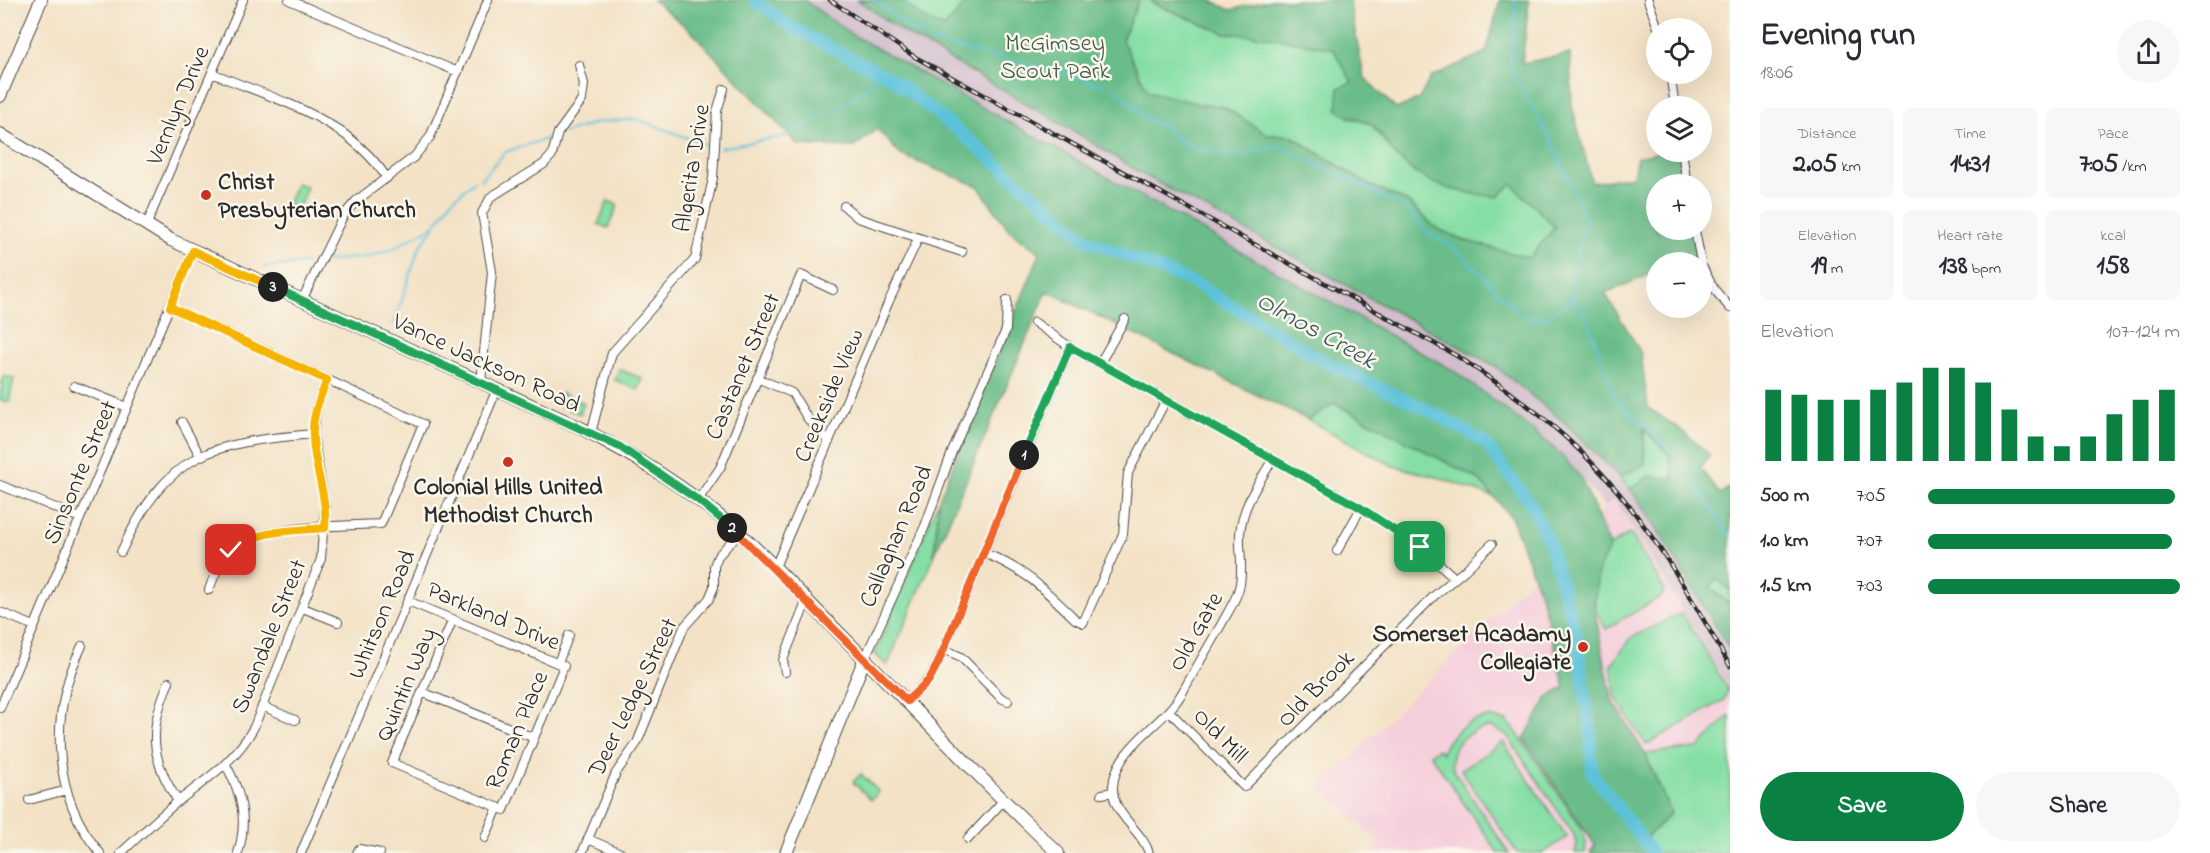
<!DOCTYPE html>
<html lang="en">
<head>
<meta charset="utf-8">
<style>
	body { margin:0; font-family:"Indie Flower",sans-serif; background:#f7f7f7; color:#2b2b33; height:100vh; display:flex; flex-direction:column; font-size:22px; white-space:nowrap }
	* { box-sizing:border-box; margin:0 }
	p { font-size:20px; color:#7c7c81 }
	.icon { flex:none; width:33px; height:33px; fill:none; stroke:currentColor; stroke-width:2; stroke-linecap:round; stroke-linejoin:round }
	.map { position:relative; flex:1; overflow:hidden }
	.panel { display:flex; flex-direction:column; background:#fff; width:480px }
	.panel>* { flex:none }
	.fabs { position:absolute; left:1646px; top:18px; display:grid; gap:12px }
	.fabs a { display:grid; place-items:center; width:66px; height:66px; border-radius:50%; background:#fff; box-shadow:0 6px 24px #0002; font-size:30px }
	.pin { position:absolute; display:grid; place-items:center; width:51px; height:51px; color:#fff; margin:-26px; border-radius:12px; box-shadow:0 3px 9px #0006 }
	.km { position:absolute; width:30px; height:30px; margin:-15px; border-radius:50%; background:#222; color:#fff; font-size:16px; line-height:30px; text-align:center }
	.round { display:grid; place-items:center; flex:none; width:63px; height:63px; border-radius:32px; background:#f7f7f7 }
	.head { display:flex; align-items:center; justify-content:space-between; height:102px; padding:0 30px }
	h1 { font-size:33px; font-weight:700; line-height:45px }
	.figures { display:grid; grid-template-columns:repeat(3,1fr); gap:9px; height:102px; padding:6px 30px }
	.figures div { display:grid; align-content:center; border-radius:9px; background:#f7f7f7; text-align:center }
	.figures b { font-size:26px; font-weight:700 }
	.figures small { font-size:16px; font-weight:400 }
	.figures p { font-size:16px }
	.chart { height:168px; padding:12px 30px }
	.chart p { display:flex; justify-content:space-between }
	.chart svg { width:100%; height:108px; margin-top:6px; stroke:#0b8043; stroke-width:6 }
	.cta { display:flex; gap:12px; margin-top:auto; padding:12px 30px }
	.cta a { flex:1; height:69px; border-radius:36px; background:#0b8043; color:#fff; font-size:24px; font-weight:700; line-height:69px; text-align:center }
	.cta a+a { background:#f7f7f7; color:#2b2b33 }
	ul { padding:0 30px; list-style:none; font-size:20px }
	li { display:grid; grid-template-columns:96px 72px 1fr; align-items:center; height:45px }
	li i { height:15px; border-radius:8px; background:#0b8043 }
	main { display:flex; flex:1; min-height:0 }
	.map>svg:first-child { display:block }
</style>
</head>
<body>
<main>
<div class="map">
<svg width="1730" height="853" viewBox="0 0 1730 853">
	<rect width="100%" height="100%" fill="#fbf7ec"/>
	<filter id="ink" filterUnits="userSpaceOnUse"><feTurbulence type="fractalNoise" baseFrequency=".0167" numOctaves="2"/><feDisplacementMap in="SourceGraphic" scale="12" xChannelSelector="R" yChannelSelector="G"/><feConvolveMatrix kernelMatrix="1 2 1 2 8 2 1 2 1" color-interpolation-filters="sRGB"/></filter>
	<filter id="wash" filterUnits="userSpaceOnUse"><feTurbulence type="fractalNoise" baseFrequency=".008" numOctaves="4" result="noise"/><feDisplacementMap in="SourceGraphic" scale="24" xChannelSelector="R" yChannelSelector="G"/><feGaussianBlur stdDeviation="1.35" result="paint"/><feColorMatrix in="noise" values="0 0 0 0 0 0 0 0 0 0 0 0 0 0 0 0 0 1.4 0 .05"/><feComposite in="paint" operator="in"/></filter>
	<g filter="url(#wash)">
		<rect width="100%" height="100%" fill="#f3e2c6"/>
		<!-- built -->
		<path fill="#f5cfdb" d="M1613,498L1730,688V753L1631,853H1372L1380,844L1321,787Z"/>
		<!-- industrial -->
		<path fill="#d1bdcc" d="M804,0H858L904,33L1082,136L1140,173L1495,366L1566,424L1625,483L1646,511L1730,650V688L1614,498L1605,506L1561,455L1534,431L1454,371L851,34Z"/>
		<!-- green -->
		<path fill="#84dea5" stroke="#588468" stroke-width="1.5" d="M858,0H1152V3L1224,33L1271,37L1333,49L1352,82L1349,118L1371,124L1397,157L1512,184L1555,227L1530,258L1463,240L1436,228L1408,202L1369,185L1290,135H1268L1224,107L1199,104L904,33Z
			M296,183L307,187L298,210L287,205Z
			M608,201L618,205L608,228L598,224Z
			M619,369L643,379L638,390L615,380Z
			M3,376L14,378L9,402L0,400Z
			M561,393L584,403L580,414L556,404Z
			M1334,403L1478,479L1494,497L1437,477L1393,466L1308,420Z
			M1644,428L1669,455L1674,479L1649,476L1630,489L1620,477L1645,464Z
			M939,499L934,556L887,666L875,654Z
			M1630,533L1664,589L1662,596L1606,629L1594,608L1598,571L1610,546Z
			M1717,579L1730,590L1728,603L1709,587Z
			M1682,613L1728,689L1724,700L1646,745L1616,698L1611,665L1632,637Z
			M1730,715V853H1657L1646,838L1671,813L1645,754L1698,748Z
			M1488,717L1506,721L1513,727L1582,829L1586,843L1585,853H1575L1577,843L1573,833L1506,734L1491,727C1470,729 1444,746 1454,771L1509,853H1498L1430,754L1438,749L1442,753C1450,733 1466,721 1488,717Z
			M1503,742L1567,837L1543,853H1517L1461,770Z
			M861,774L879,792L871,800L853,782Z"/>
		<!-- forest -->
		<path fill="#6bbd8a" stroke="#4b745a" stroke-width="1.5" d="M653,0H804L851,34L1454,371L1534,431L1561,455L1581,478L1610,546L1598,571L1594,608L1612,699L1645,754L1671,813L1646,838L1657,853H1590L1595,845L1524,739L1547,698L1565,687L1542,599L1512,518L1478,479L1335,403L1308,420L1047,291L934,556L939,499L1040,253L1009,230L978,186L901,155L877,129L854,147L798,145L691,31Z
			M858,0H901L924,18L944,28L968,0H1139L1122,40L1148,91L1199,104L1224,107L1268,135H1290L1369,185L1408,202L1436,228L1463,240L1529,258L1555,227L1512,184L1498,197C1459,193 1425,187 1397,157C1388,148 1381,131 1371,124C1361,118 1348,118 1337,110L1339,88L1352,82L1333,49L1271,37L1224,33L1151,2L1152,0H1210L1230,10L1271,0H1349L1364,77L1396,109L1419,99L1431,77L1486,52L1500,0H1529L1522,63L1570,54L1572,106L1592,183L1633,176L1637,157L1661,152H1679L1684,184H1656V230H1692L1696,256L1679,262H1656V272L1605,293L1641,353L1648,408L1680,429L1710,455L1700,468L1720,494L1730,487V590L1717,579L1710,587L1727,603L1730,601V650L1646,511L1630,489L1649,476L1674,479L1669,455L1644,429L1645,464L1620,477L1566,424L1495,366L1140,173L1082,136L904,33Z"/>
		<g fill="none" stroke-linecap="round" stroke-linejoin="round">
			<!-- stream -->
			<path stroke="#5cc2da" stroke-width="2" d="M874,0L907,26L933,42L1061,72L1104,86
				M1516,0L1510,68L1551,140L1587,221L1574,265L1573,298L1587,318L1615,398L1676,456L1730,537
				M1114,88L1147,119L1162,126L1176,139L1193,148L1236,156L1278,146L1372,190L1407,210L1429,234L1455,248L1514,308L1529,318H1546L1573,298
				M564,133L599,122L637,119L709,146
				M720,148L786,136L860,94L880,73
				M480,180L505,152L552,137
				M326,261L368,257L392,249L435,225L452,200L474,181
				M263,267L306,263
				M394,324L419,248L434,227"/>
			<!-- river -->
			<path stroke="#5cc2da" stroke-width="12" d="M754,0L793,28L894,80L962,134L1085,239L1196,284L1323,361L1436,414L1484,442L1530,503L1548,540L1576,634L1590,726L1592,773L1652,853"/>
		</g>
	</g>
	<g filter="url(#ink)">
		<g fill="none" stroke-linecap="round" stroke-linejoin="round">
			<!-- street casing -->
			<g stroke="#494642" stroke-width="10">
				<path id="street" d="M289,0L458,72
					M1648,0L1658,28
					M212,73C278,101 345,116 387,178
					M1670,74L1675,106
					M1682,152L1687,184
					M844,206L858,218L962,252
					M146,226L243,0
					M1695,230L1701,262
					M1701,264L1714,289L1730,308
					M302,300L343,216L356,201L414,157L430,137L488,0
					M170,307L423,424L381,524C345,526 257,525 232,549C220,561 214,575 209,590
					M1034,322L1070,347L1361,508L1420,547L1455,578
					M1100,363L1125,319
					M757,378L792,393L808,419L829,442
					M481,382L492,272L482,213L491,197L544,164L552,155L558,133L582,100L584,84L579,65
					M74,386L127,407
					M182,422L200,456
					M591,433L612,353L695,259L713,178L717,111L724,89
					M0,485L80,518
					M698,500L720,468L801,275L833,290
					M1337,551L1361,508
					M121,552C167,452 210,443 313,434
					M984,553C1026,570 1043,588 1075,619L1083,623L1123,534L1128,473L1166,400
					M775,567L889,301L918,239
					M408,601L564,666L504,810L392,763L453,619
					M303,608L338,622
					M0,612L34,626
					M82,646C49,712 51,794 100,853
					M944,649L961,657L1001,698L1008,701
					M865,658L925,526L952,452L1006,330L1007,300
					M558,663L569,635
					M785,672L783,660L807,600
					M169,682C148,729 150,759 178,801
					M422,692L534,738
					M907,701L929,679L938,663L1070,347
					M262,706L295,720
					M0,708L193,251
					M1169,711L1244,787L1434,596L1465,570L1492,544
					M226,765C242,794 248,821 238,853
					M1102,794L1113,792
					M29,800L67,790
					M485,838L498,807
					M588,839L621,853
					M968,839L1003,801
					M121,853C139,836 157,819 176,803C206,779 235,762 254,727L321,559L325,506L313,434L317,405L327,380
					M301,853L497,389
					M357,853L359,849L380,853
					M582,853L616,773L637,743L684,627L709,599L714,587V566L718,556L739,533
					M1149,853C1142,829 1111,815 1113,786C1116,746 1164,725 1182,693C1195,670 1208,647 1221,625C1227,613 1236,601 1239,588C1244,570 1239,552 1240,534C1242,506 1259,482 1273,459"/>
			</g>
			<!-- secondary casing -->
			<g stroke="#494642" stroke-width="14">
				<path id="secondary" d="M0,96L41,0
					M0,134L171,240L581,428C629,453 676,481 719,516C756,546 789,582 823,617C902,695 977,777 1058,853
					M786,853L865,658"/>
			</g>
			<!-- street -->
			<use href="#street" stroke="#fff" stroke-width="8"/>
			<!-- secondary -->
			<use href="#secondary" stroke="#fff" stroke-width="12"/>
			<!-- rail casing -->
			<g stroke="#2b2b2b" stroke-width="4.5">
				<path id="rail" d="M830,0L915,57L1457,356C1517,395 1573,437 1618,492C1662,545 1696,606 1730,666"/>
			</g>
			<!-- rail -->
			<use href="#rail" stroke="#fbf7ec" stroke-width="2" stroke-dasharray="7" stroke-linecap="butt"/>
		</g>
	</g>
	<g fill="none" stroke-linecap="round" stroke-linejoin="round" filter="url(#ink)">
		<!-- split-1 casing -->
		<g stroke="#fff" stroke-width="12">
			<path id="split-1" d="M1024,455L1070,347L1361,508L1420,547"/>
		</g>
		<!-- split-2 casing -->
		<g stroke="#fff" stroke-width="12">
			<path id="split-2" d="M732,528L907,701L929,680L938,663L1024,455"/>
		</g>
		<!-- split-3 casing -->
		<g stroke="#fff" stroke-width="12">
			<path id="split-3" d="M273,287L620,447L698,500L732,528"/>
		</g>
		<!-- split-4 casing -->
		<g stroke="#fff" stroke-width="12">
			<path id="split-4" d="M231,550C258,529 292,531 325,528C328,496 313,466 313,435C312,415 320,398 327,380L170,307L193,251L273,287"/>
		</g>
		<!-- split-1 -->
		<use href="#split-1" stroke="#22a559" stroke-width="8"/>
		<!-- split-2 -->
		<use href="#split-2" stroke="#f0652b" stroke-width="8"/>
		<!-- split-3 -->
		<use href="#split-3" stroke="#22a559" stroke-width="8"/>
		<!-- split-4 -->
		<use href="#split-4" stroke="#f5b400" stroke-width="8"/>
	</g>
	<!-- markers -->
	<g fill="#c8321e" stroke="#fbf7ec" stroke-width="2">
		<circle cx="206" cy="195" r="6"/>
		<circle cx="508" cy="462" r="6"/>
		<circle cx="1583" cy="647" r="6"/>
	</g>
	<g text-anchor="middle" stroke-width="5" stroke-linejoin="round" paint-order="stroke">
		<!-- park labels -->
		<g font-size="24" fill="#41584a" stroke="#fbf7ec">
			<text x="1055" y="50">McGimsey<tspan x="1055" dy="28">Scout Park</tspan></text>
		</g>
		<!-- street labels -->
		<g font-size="24" fill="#2b2b2b" stroke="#fbf7ec">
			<text transform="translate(177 105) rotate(-67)" y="8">Vernlyn Drive</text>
			<text transform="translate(691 168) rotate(-81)" y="8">Algerita Drive</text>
			<text transform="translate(487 362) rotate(25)" y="8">Vance Jackson Road</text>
			<text transform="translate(742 366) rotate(-67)" y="8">Castanet Street</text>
			<text transform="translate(828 395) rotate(-67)" y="8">Creekside View</text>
			<text transform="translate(79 472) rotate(-67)" y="8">Sinsonte Street</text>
			<text transform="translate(895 536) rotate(-67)" y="8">Callaghan Road</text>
			<text transform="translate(381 614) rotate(-67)" y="8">Whitson Road</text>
			<text transform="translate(494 615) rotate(23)" y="8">Parkland Drive</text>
			<text transform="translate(1195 631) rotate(-61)" y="8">Old Gate</text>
			<text transform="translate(268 636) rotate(-68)" y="8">Swandale Street</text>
			<text transform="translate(405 684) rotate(-67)" y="8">Quintin Way</text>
			<text transform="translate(1315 688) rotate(-45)" y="8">Old Brook</text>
			<text transform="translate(632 697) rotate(-64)" y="8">Deer Ledge Street</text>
			<text transform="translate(516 730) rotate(-67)" y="8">Roman Place</text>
			<text transform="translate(1221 735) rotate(46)" y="8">Old Mill</text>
		</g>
		<!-- poi labels -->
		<g font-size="24" font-weight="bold" fill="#2b2b2b" stroke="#fbf7ec" text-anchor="start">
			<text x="218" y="189">Christ<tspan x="218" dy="28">Presbyterian Church</tspan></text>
			<text x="508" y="494" text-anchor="middle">Colonial Hills United<tspan x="508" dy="28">Methodist Church</tspan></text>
			<text x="1571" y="641" text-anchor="end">Somerset Acadamy<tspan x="1571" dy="28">Collegiate</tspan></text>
		</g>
		<!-- water labels -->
		<g font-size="26" font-style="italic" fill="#3a5860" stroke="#fbf7ec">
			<text transform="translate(1317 329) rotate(29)" y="9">Olmos Creek</text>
		</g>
	</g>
</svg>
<div class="fabs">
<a><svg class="icon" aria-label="locate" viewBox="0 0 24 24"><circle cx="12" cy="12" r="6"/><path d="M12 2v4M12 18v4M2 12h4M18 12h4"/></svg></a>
<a><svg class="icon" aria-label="layers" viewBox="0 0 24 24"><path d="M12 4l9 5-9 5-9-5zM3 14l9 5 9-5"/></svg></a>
<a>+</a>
<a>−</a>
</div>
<div class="pin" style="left:1420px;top:547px;background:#1e9e55"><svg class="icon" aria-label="arrive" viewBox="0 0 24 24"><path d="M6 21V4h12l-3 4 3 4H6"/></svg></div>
<div class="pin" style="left:231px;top:550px;background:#d93025"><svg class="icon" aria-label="check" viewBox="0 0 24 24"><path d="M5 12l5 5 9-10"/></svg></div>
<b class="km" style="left:1024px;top:455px">1</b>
<b class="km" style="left:732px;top:528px">2</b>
<b class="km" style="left:273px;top:287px">3</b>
</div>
<section class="panel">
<div class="head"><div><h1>Evening run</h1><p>18:06</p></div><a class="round"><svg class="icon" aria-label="share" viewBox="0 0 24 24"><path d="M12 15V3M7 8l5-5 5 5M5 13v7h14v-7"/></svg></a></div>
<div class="figures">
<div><p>Distance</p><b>2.05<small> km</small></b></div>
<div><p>Time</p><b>14:31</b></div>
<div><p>Pace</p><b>7:05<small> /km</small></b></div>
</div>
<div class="figures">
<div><p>Elevation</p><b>19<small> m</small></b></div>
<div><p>Heart rate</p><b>138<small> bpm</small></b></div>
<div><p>kcal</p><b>158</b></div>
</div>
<div class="chart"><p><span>Elevation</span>107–124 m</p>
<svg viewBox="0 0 160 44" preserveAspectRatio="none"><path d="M5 44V15M15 44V17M25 44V19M35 44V19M45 44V15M55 44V12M65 44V6M75 44V6M85 44V12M95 44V23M105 44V34M115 44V38M125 44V34M135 44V25M145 44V19M155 44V15"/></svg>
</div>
<ul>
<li><b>500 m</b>7:05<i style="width:98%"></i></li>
<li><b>1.0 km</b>7:07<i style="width:97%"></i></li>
<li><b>1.5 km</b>7:03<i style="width:100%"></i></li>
</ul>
<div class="cta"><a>Save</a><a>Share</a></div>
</section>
</main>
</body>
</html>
